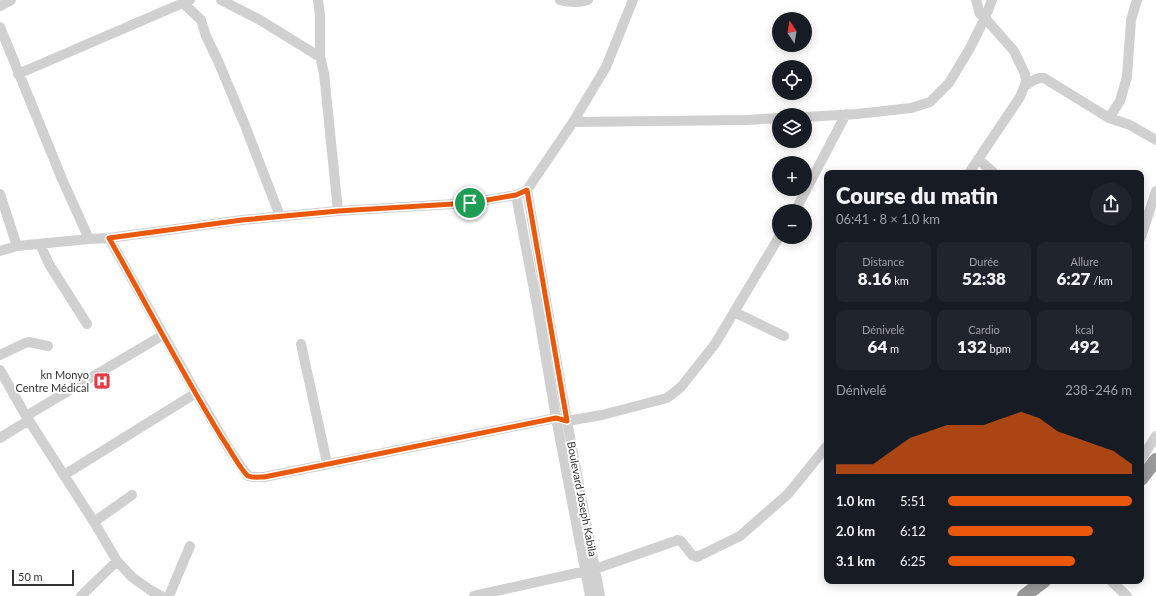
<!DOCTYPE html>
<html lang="fr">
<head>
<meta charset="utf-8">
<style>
	body { margin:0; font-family:Lato,sans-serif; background:#20242c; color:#f1f3f6; height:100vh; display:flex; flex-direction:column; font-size:15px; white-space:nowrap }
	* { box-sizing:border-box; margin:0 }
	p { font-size:13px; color:#9ea1a6 }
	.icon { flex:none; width:22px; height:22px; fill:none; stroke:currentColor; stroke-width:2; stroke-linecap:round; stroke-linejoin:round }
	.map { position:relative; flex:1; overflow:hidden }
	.side { position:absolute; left:824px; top:170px; width:320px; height:414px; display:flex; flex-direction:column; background:#171b24; border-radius:8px; box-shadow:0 2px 10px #0003 }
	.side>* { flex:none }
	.needle { width:26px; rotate:348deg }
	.tools { position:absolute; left:772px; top:12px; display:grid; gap:8px }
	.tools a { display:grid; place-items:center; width:40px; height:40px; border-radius:50%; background:#171b24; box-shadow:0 2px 10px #0003; font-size:20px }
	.scale { position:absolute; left:12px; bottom:10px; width:62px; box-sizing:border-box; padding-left:4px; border:2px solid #333; border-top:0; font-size:11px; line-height:14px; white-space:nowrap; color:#333; -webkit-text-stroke:3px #fff; paint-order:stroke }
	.pin { position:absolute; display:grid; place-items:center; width:34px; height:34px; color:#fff; margin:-17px; border:2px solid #fff; border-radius:50%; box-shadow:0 1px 4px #0007 }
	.round { display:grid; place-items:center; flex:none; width:42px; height:42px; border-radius:21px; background:#20242c }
	.head { display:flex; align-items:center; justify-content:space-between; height:68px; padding:0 12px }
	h1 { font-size:22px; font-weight:800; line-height:30px }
	.figures { display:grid; grid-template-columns:repeat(3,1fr); gap:6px; height:68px; padding:4px 12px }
	.figures div { display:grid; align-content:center; border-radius:8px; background:#20242c; text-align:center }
	.figures b { font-size:17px; font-weight:800 }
	.figures small { font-size:11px; font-weight:400 }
	.figures p { font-size:11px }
	.chart { height:112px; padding:8px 12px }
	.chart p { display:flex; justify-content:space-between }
	.chart svg { width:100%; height:72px; margin-top:4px; fill:#ea580c; opacity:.7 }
	ul { padding:0 12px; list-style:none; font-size:13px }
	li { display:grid; grid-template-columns:64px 48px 1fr; align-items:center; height:30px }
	li i { height:10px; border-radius:5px; background:#ea580c }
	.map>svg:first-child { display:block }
</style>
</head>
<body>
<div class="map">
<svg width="1156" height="596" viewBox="0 0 1156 596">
	<rect width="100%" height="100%" fill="#fff"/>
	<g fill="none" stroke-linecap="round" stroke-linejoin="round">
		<!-- minor -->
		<path stroke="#d0d0d0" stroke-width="10" d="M221,0L260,20L320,57
			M318,0L320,15V57L324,73L338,211
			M560,0C571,3 578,3 588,0
			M183,3L201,20L206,36L218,61L244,123L280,216
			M0,6L11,0
			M0,27L62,179L89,239
			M18,74L190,0
			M1025,86C1031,82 1036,77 1044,78L1109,118L1120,101L1127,77L1131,20L1137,0
			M805,117L857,114L911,108L930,102L949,83L970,48L985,18L992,0
			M1109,118L1130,125L1156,140
			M573,122L746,120L779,118
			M978,159L994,173
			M969,173L1020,97L1026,82L1025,74L1014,51L985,18L980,14L976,0
			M527,190L567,421L600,596
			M0,194L17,246
			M516,195L537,306L556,418L590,596
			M795,211L846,114
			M1141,237L1156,191
			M109,238L196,393L229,449L242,468L248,476L254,477H264L556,418L567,421L602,415L667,398L681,387L715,344L779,237
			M40,244L49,264L87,324
			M0,251L17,246L89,239L109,238L242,220L338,211L470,203L516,195L527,190L573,122L606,67L633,0
			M734,312L784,336
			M301,344L327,463
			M0,355L25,343L29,342L48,346
			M0,370L26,416L94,522L117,561L132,577L150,590L161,596
			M26,416L163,335
			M0,438L29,420
			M1141,459L1156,436
			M64,475L196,393
			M94,522L132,495
			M1111,581L1127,596
			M81,596L117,561
			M169,596L190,546
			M474,596L595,569L678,540L681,541L692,555L697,557L740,536L788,494L827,446"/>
		<!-- highway -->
		<path stroke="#9a9a9a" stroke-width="14" d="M1141,479L1156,460
			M1024,596L1044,581"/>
	</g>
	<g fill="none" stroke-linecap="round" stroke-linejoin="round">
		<!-- route casing -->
		<g stroke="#fff" stroke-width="8">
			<path id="route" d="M527,190L567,421L556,418L264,477C259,477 253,478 248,476C241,471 228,446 222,438C182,373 147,305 109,238L242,220L338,211L470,203L516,195Z"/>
		</g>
		<!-- route -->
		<use href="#route" stroke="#ea580c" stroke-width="5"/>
	</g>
	<!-- icons -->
	<defs>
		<g id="hospital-square" transform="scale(0.9)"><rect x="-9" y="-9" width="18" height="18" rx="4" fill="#e63946" stroke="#fff"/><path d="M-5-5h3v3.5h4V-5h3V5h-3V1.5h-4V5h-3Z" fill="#fff"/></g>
	</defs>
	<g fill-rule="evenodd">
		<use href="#hospital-square" x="102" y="381"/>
	</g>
	<g text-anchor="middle" stroke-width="4" stroke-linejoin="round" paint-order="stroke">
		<!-- poi labels -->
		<g font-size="11" fill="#333" stroke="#fff" text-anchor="end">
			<text x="89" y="379">kn Monyo<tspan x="89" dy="13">Centre Médical</tspan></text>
		</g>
		<!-- street labels -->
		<g font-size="11" fill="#333" stroke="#fff">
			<text transform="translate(582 499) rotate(79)" y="4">Boulevard Joseph Kabila</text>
		</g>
	</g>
</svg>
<div class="tools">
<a><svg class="needle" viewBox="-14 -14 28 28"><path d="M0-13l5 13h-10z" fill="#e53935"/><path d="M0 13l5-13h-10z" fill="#9ea1a6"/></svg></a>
<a><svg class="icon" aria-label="locate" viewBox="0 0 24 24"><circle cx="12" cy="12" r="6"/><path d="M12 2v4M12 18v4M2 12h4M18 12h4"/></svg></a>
<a><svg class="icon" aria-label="layers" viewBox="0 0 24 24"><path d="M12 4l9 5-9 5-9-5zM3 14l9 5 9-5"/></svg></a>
<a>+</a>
<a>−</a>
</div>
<div class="scale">50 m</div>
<div class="pin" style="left:470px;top:203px;background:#1e9e55"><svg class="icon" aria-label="arrive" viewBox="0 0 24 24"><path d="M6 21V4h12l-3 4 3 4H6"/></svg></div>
<section class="side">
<div class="head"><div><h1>Course du matin</h1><p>06:41 · 8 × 1.0 km</p></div><a class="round"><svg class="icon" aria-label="share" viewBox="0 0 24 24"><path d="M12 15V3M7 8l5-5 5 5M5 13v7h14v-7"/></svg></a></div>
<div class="figures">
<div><p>Distance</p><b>8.16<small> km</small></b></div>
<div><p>Durée</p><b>52:38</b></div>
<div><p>Allure</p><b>6:27<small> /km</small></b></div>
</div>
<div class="figures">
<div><p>Dénivelé</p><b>64<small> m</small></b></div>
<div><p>Cardio</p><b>132<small> bpm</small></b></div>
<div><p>kcal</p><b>492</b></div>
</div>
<div class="chart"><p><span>Dénivelé</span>238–246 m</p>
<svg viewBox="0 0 160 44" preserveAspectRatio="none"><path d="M0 44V38L10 38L20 38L30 30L40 22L50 18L60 14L70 14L80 14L90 10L100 6L110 10L120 18L130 22L140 26L150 30L160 38V44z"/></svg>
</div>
<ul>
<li><b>1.0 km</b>5:51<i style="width:100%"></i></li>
<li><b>2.0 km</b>6:12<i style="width:79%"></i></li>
<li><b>3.1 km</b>6:25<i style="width:69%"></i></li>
</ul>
</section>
</div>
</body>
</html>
